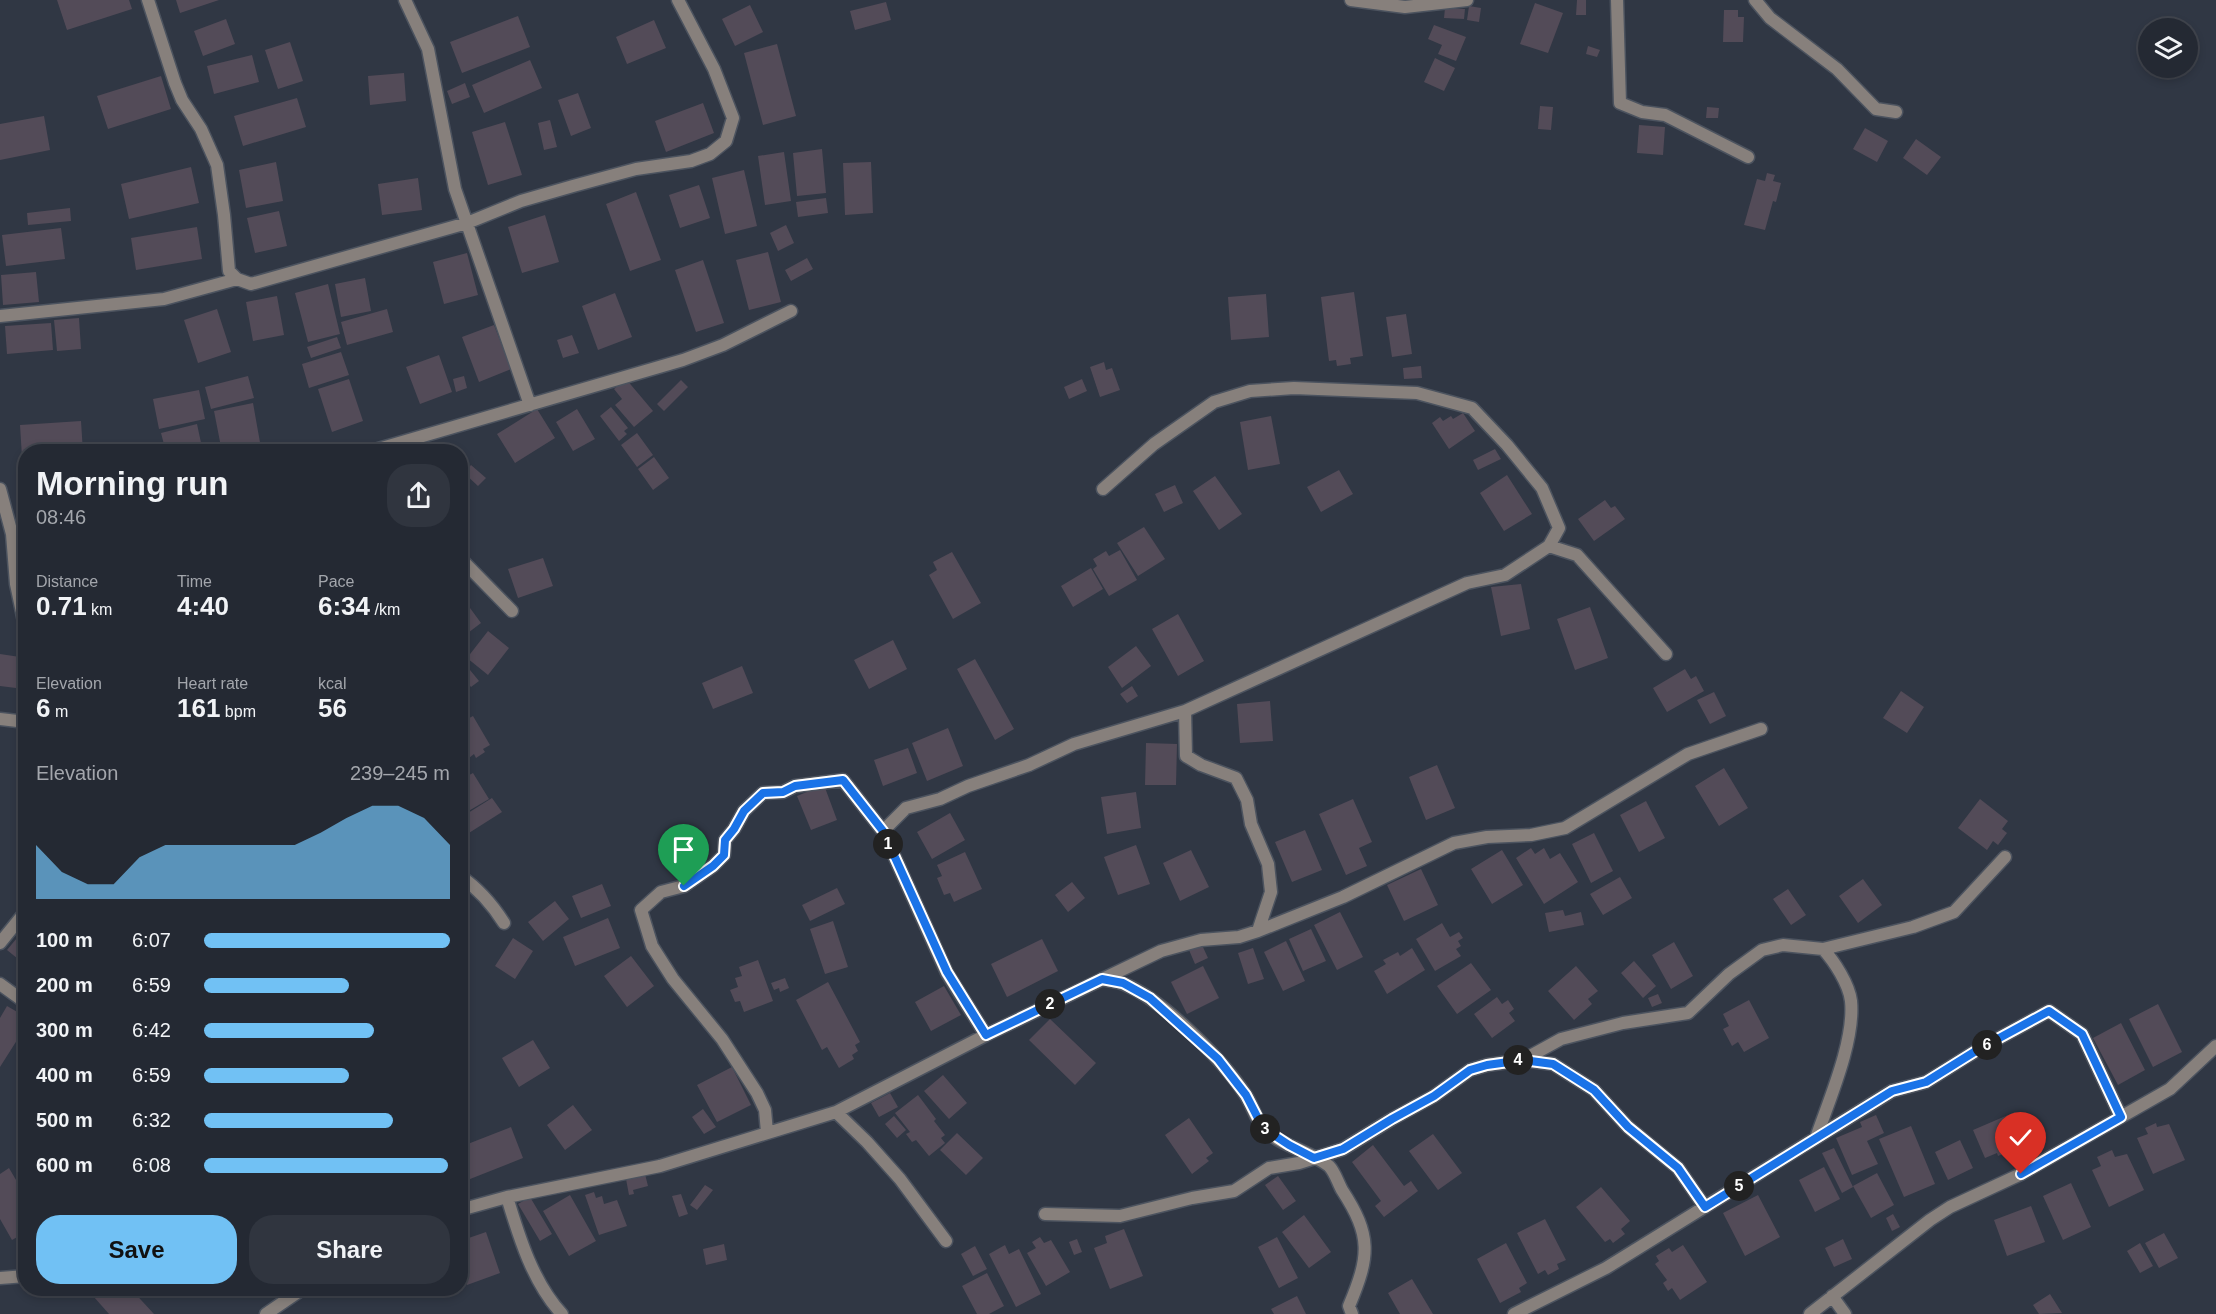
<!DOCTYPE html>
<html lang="en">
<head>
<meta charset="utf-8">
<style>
	body { margin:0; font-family:Helvetica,sans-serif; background:#30353f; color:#f1f3f6; height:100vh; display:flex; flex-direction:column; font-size:22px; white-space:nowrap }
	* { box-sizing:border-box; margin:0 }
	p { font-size:20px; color:#a3a6ac }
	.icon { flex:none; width:33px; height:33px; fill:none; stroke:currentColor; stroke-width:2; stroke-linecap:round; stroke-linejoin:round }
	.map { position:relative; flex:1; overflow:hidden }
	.side { position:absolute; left:18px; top:444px; width:450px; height:852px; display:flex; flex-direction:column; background:#242933; border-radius:24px; box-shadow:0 3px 9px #0003,0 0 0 2px #41454e }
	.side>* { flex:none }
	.controls { position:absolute; left:2138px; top:18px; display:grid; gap:12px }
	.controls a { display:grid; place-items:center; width:60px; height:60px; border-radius:50%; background:#242933; box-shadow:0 3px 9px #0003,0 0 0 2px #41454e; font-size:30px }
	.pin { position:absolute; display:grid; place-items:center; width:51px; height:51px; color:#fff; margin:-62px -26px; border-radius:50% 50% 50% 0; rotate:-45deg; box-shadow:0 0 6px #0007 }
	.pin .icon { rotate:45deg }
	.km { position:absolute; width:30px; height:30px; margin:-15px; border-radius:50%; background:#222; color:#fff; font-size:16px; line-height:30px; text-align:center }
	.round { display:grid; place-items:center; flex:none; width:63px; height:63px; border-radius:24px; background:#30353f }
	.headline { display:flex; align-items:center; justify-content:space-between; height:102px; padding:0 18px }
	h1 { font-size:33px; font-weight:700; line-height:45px }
	.figures { display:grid; grid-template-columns:repeat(3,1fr); gap:9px; height:102px; padding:6px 18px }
	.figures div { display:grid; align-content:center }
	.figures b { font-size:26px; font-weight:700 }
	.figures small { font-size:16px; font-weight:400 }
	.figures p { font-size:16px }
	.chart { height:168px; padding:12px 18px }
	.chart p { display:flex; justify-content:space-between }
	.chart svg { width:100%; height:108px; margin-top:6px; fill:#71c1f4; opacity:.7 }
	.primary-button { display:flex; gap:12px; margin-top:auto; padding:12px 18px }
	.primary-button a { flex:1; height:69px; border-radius:24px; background:#71c1f4; color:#111; font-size:24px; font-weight:700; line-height:69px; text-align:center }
	.primary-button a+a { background:#30353f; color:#f1f3f6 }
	ul { padding:0 18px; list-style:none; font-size:20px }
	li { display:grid; grid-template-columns:96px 72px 1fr; align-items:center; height:45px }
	li i { height:15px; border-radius:8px; background:#71c1f4 }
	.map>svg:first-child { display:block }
</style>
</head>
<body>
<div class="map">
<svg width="2216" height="1314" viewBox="0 0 2216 1314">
	<rect width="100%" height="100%" fill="#303744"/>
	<!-- building -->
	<path fill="#534b58" d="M57,0H129L132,9L67,30Z
		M176,0H219L180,13Z
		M1577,0H1586V15H1576Z
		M886,2L891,20L855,30L850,11Z
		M1535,3L1563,13L1548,53L1520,44Z
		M750,5L763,32L735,46L722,19Z
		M1469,6L1481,8L1479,22L1467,20Z
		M1445,8L1465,9L1464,19L1444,18Z
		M1724,10H1738V17H1744L1743,42H1723Z
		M518,16L530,47L462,73L450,42Z
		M226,19L235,44L203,56L194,31Z
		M654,20L666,48L627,64L616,37Z
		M1434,25L1466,37L1456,61L1438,54L1442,45L1428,39Z
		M290,42L303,81L278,89L265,50Z
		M777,44L796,116L763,125L744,53Z
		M1588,46L1600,50L1597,57L1586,54Z
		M252,55L259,82L214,94L207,66Z
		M1435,58L1455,68L1444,91L1424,82Z
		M530,60L542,88L484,113L472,85Z
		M404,73L406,101L370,105L368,76Z
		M161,76L171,109L108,129L97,96Z
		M465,83L470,97L452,104L447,91Z
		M578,93L591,128L571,136L558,100Z
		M297,98L306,127L243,146L234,116Z
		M703,103L714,133L666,152L655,121Z
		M1540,106L1553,107L1551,130L1538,129Z
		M1707,107L1719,108L1718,118H1706Z
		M44,116L50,150L0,160V124Z
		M550,120L557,147L544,150L538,123Z
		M505,122L522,175L488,185L472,132Z
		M1639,125L1665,127L1663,155L1637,153Z
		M1865,128L1888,141L1877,162L1853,149Z
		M1916,139L1941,157L1927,175L1903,158Z
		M822,149L826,193L797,196L793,153Z
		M784,152L791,201L765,205L758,156Z
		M276,162L283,201L246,208L239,170Z
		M871,162L873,213L845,215L843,163Z
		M191,167L199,203L129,219L121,184Z
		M744,170L757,226L725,234L712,178Z
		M1767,173L1775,175L1773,181L1781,183L1776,202L1773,201L1765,230L1744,225L1757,179L1765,181Z
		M418,178L422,210L382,215L378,184Z
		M699,185L710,218L680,228L669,195Z
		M636,192L661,260L630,271L606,204Z
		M826,198L828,213L798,217L796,202Z
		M70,208L71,221L28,225L27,213Z
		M279,211L287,246L255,253L247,218Z
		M545,215L559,262L522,273L508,227Z
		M786,225L794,243L778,251L770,233Z
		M197,227L202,259L136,270L131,238Z
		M61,228L65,259L6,266L2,235Z
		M768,252L781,302L749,310L736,260Z
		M467,253L478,295L444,304L433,262Z
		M807,258L813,269L791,281L785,270Z
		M703,260L724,323L696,332L675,270Z
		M36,272L39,302L3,305L1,275Z
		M365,278L371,311L341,317L335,284Z
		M328,284L340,334L308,342L295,293Z
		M1354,292L1363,356L1350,358L1351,364L1337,366L1336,360L1329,361L1321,297Z
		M615,293L632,337L598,350L582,306Z
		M1266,294L1269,337L1231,340L1228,297Z
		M277,296L284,335L253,341L246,302Z
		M217,309L231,352L198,363L184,320Z
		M387,309L393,332L347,345L341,322Z
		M1406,314L1412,354L1392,357L1386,317Z
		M79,318L81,349L57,351L54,320Z
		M51,323L53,350L7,354L5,326Z
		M494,325L511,369L479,382L462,337Z
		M572,335L579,353L563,358L557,340Z
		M337,337L341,348L311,358L307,347Z
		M341,352L349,375L309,388L302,364Z
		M439,355L452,392L420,404L406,367Z
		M1104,362L1106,370L1112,368L1120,390L1100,397L1090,367Z
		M1421,366L1422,378L1404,379L1403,368Z
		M248,376L254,398L211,409L205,387Z
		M464,376L467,388L456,392L453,379Z
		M349,379L363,421L332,432L318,389Z
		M626,379L653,411L634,427L615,405L622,399L614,389Z
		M1082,379L1087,391L1069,399L1064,387Z
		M681,380L688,387L664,411L657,404Z
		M199,390L205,419L159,429L153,399Z
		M253,403L261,448L242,452H222L214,411Z
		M611,407L628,428L624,431L627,434L619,441L600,416Z
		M537,409L555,438L515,463L497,434Z
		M577,409L595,439L573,451L556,422Z
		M1463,413L1475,431L1449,449L1432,423L1440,417L1443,421L1451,416L1453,419Z
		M1271,416L1280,464L1248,470L1240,422Z
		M81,421L83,452H26V457H22L20,425Z
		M197,424L203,452H166L161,433Z
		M637,433L653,455L637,467L621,445Z
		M1495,449L1501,459L1478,470L1473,460Z
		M654,457L669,478L653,490L638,469Z
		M471,465L486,478L478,486L464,473Z
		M1339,470L1353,494L1321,512L1307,487Z
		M1507,475L1532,514L1504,531L1480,493Z
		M1215,476L1242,514L1219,530L1193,491Z
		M1175,485L1183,503L1164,512L1155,494Z
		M1605,500L1611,508L1615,506L1625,519L1594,541L1578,519Z
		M1144,527L1165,559L1138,576L1117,543Z
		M1120,550L1137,580L1109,596L1093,569L1097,566L1093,559L1106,551L1109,556Z
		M952,552L981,603L953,619L929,575L937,570L933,562Z
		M543,558L553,586L518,598L508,569Z
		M1091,568L1103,589L1073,607L1061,586Z
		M1521,584L1530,629L1501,636L1491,587Z
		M462,597L481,623L460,639V598Z
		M1590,607L1608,658L1575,670L1557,619Z
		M1178,614L1204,661L1178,676L1152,629Z
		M488,631L509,648L488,675L467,658Z
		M893,640L907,669L869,689L854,660Z
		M1136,646L1151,666L1122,688L1108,667Z
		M0,654L20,657L16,688L0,686Z
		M975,659L1014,729L995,740L957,669Z
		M742,666L753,693L713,709L702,683Z
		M1685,669L1691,679L1696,676L1704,691L1667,712L1653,688Z
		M470,670L479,681L471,687L462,676Z
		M1132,686L1138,696L1127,703L1120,694Z
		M1901,691L1924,707L1907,733L1883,718Z
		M1714,692L1726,716L1710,724L1697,700Z
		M1270,701L1273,741L1240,743L1237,704Z
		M473,716L490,745L483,749L485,752L476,758L474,754L469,758L460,744V723Z
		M948,728L963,766L927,781L912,743Z
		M1146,743L1177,744L1176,785H1145Z
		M908,748L917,773L883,786L874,760Z
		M1437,765L1455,808L1426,820L1409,777Z
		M1724,768L1748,808L1719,826L1695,786Z
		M473,773L489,799L460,816V780Z
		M824,785L837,820L811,830L797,796Z
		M1136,792L1141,828L1107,834L1101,797Z
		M492,798L502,812L461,838L460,818Z
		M1353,799L1372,842L1359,848L1367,866L1346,875L1319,814Z
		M1980,799L2008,821L2002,829L2007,833L1998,845L1993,841L1987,850L1958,828Z
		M1646,801L1665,838L1639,852L1620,815Z
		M950,813L965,840L932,859L917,832Z
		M1305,830L1322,870L1292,882L1275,842Z
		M1594,833L1613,871L1591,883L1572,844Z
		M1136,845L1150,884L1118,895L1104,857Z
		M1531,848L1535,854L1544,848L1550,859L1560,853L1578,882L1544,904L1516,858Z
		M1191,850L1209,887L1180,901L1163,863Z
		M1502,850L1523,885L1492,904L1471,869Z
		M965,852L982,889L954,902L950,893L944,895L937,878L942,876L937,865Z
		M1421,869L1438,905L1404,921L1387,885Z
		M1620,877L1632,898L1603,915L1590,894Z
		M1863,879L1882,905L1858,923L1839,896Z
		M1072,882L1085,898L1068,912L1055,895Z
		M602,884L611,906L581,918L572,896Z
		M837,888L845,904L810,921L802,905Z
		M1788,889L1806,915L1791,925L1773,899Z
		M555,901L569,919L543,941L528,922Z
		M1563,910L1565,916L1581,912L1584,925L1549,932L1545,913Z
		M1340,912L1363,957L1337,970L1314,925Z
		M608,918L620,948L575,966L563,937Z
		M833,921L848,967L825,974L810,929Z
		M1442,923L1450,937L1459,932L1463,938L1458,941L1461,946L1456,949L1461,956L1435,971L1416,939Z
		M26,927V960L23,963L7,950Z
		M1311,929L1326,961L1303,971L1289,939Z
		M513,938L533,951L515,979L495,966Z
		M1042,939L1058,971L1007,997L991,964Z
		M1286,941L1305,981L1283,991L1264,952Z
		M1674,942L1693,976L1671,989L1652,955Z
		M1202,945L1208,958L1195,964L1189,950Z
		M1253,948L1264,979L1248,984L1238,953Z
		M1412,948L1425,970L1387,994L1374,971L1386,964L1383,960L1398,952L1400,956Z
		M631,956L654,986L627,1007L604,976Z
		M758,960L773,1001L744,1012L740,1001L735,1002L730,990L738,987L735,978L742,976L739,967Z
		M1634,961L1656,986L1643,998L1621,973Z
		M1471,963L1491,990L1457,1014L1437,986Z
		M1203,966L1219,998L1187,1014L1171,982Z
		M1576,966L1598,991L1588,999L1592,1004L1574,1020L1548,991Z
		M785,978L789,988L780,992L779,988L774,990L771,983Z
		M828,982L860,1042L855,1045L858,1051L852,1055L854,1059L839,1068L827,1047L822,1050L796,1000Z
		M944,986L961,1015L931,1031L915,1002Z
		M1658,994L1662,1003L1652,1007L1648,998Z
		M1497,997L1502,1004L1508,1000L1514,1009L1509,1013L1515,1021L1492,1038L1474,1014Z
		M1749,1000L1769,1038L1744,1052L1738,1042L1732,1046L1723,1029L1729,1026L1723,1014Z
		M2158,1004L2182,1052L2153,1067L2129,1019Z
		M7,1006L26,1017V1026L0,1067V1018Z
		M1050,1019L1096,1063L1075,1085L1029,1040Z
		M2121,1023L2145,1070L2118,1085L2093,1038Z
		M533,1040L550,1068L519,1087L502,1058Z
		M732,1067L751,1105L717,1122L697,1085Z
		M943,1075L967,1103L949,1119L924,1091Z
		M890,1093L898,1107L879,1117L871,1103Z
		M918,1095L936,1119L934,1121L945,1135L941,1138L945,1143L929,1156L916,1140L912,1142L906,1134L910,1132L895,1113Z
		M573,1105L592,1130L565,1150L547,1125Z
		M703,1109L716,1127L704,1134L692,1117Z
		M2015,1112L2026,1140L2016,1145L2017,1148L1998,1156L1997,1153L1985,1158L1973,1130Z
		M1876,1115L1884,1133L1867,1141L1878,1164L1852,1175L1836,1138L1862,1127L1860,1122Z
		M894,1116L906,1130L897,1138L885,1124Z
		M1189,1118L1213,1153L1206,1158L1209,1161L1192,1174L1165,1135Z
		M2156,1123L2157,1127L2169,1124L2185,1160L2153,1174L2137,1138L2148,1134L2145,1128Z
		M1911,1126L1935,1184L1904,1197L1879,1139Z
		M511,1127L523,1158L465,1181L460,1168V1161L464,1160L460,1147Z
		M957,1133L983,1158L966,1175L940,1150Z
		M1433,1134L1462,1173L1438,1190L1409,1151Z
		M1960,1140L1973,1168L1948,1180L1935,1152Z
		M1373,1145L1404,1186L1411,1181L1418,1191L1384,1217L1375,1206L1381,1201L1352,1162Z
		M1834,1148L1853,1187L1842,1193L1822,1153Z
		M2112,1150L2115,1157L2127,1154L2144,1190L2109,1207L2092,1170L2101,1166L2097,1157Z
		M1824,1167L1840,1199L1815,1212L1799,1180Z
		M9,1168L26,1197V1232L12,1240L0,1219V1174Z
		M1877,1173L1894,1205L1871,1218L1853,1186Z
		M645,1174L648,1186L633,1190L634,1194L629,1195L626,1179Z
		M1278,1176L1296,1201L1283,1210L1265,1185Z
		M2071,1183L2091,1227L2063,1240L2043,1196Z
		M705,1185L713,1190L697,1210L690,1205Z
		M1601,1187L1630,1221L1621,1229L1625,1234L1613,1243L1610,1239L1605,1242L1576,1207Z
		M594,1192L596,1198L602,1196L604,1204L617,1200L627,1226L599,1235L585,1195Z
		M681,1194L688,1214L679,1217L672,1196Z
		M570,1195L596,1241L569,1256L543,1211Z
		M1758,1195L1780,1237L1745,1256L1723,1213Z
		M530,1197L552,1234L540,1241L518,1204Z
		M2031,1206L2045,1242L2007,1256L1994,1220Z
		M1893,1214L1900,1227L1892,1231L1886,1218Z
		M1304,1215L1331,1252L1309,1268L1282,1232Z
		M1545,1219L1566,1260L1557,1264L1559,1269L1548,1275L1545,1270L1538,1274L1517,1233Z
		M1124,1229L1143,1276L1110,1289L1094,1248L1107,1243L1105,1236Z
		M486,1232L500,1273L467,1285L460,1265V1241Z
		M2164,1233L2178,1258L2159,1268L2145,1243Z
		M1040,1237L1044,1243L1051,1240L1070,1272L1046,1286L1027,1253L1036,1248L1032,1242Z
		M1277,1237L1298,1278L1279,1288L1258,1247Z
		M1077,1239L1082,1252L1074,1255L1069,1242Z
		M1843,1239L1852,1259L1834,1267L1825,1248Z
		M1506,1243L1527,1283L1519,1288L1521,1292L1500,1303L1477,1259Z
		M2140,1243L2153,1266L2140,1273L2127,1251Z
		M724,1244L727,1260L706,1265L703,1249Z
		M1005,1245L1009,1254L1019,1249L1041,1294L1016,1307L989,1254Z
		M1683,1245L1707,1282L1680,1300L1672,1288L1668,1291L1663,1283L1667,1280L1655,1264L1659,1261L1656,1256L1669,1248L1672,1252Z
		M975,1246L987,1269L973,1276L961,1254Z
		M987,1273L1004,1306L989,1314H977L962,1286Z
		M1412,1279L1433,1314H1400L1388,1293Z
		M86,1288H130L154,1314H109Z
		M2050,1294L2062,1313L2039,1314L2033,1305Z
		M1297,1296L1306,1314H1274L1271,1309Z"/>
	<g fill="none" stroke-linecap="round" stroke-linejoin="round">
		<!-- street casing -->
		<g stroke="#4c535f" stroke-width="15">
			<path id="street" d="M148,0L175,83L182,100L201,129L217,165L224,215L229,271L237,279L251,284L467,223L521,201L573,186L636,169L691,161L710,154L726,141L733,118L714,69L678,0
				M405,0L428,49L455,189L530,405
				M1351,0L1405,7L1467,0
				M1617,0L1620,103L1642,112L1665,115L1748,157
				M1755,0L1770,18L1837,69L1876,109L1896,112
				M0,316L164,299L237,279
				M368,452L683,360L723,345L791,311
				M0,489L12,534L16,584L26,631
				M12,534L26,532
				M1549,546L1577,555L1666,654
				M460,558L512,611
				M1185,711L1186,756L1201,765L1236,778L1247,800L1251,824L1268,864L1271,892L1258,931
				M0,719L26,722
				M460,876C479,889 492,904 504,923
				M0,943L26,911
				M1823,949L1913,927L1954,912L2005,857
				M1102,979C1109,981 1118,981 1124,984C1163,1000 1222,1059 1245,1094C1252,1104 1255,1117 1262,1126C1276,1145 1311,1151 1329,1166C1335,1172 1338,1183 1342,1190C1372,1236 1370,1256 1349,1306L1352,1314
				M0,984L26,1003
				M986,1035L947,973L883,831L906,808L940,799L968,786L1029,765L1074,744L1185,711L1467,583L1505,575L1549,546L1559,528L1542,488L1507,445L1472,408L1417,393L1294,388L1250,391L1214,402L1154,444L1103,489
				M1523,1060L1561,1039L1623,1023L1688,1013L1729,974L1762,950L1783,945L1823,949C1834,961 1849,984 1851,1001C1855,1041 1829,1100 1816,1138
				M836,1112L867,1142L900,1179L946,1241
				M767,1132L765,1110L757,1093L722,1039L673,979L652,946L641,910L661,892L684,886L713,866L724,855L725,840L734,829L744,811L763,793L783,792L795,786L843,780L883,831
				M507,1197C519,1237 533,1283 562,1314
				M460,1210L507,1197L660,1166L836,1112L986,1035L1161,951L1201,940L1239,937L1258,931L1343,897L1454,843L1487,837L1531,835L1565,828L1688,754L1761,729
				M1045,1214L1120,1216L1192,1198L1234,1191L1269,1168L1299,1163L1343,1149L1392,1119L1434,1096L1470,1070L1487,1065L1523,1060L1553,1064L1594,1090L1628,1127L1678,1168L1705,1207
				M0,1278L26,1276
				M1832,1296L1845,1314
				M266,1314L304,1288
				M1514,1314L1606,1268L1892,1091L1926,1082L1979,1049L2049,1011L2082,1034L2121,1117
				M1810,1314L1930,1220L1950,1207L2021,1174L2170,1089L2216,1046"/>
		</g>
		<!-- street -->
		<use href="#street" stroke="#87807c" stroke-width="12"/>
	</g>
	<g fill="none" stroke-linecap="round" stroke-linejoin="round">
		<!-- route casing -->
		<g stroke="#fff" stroke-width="12">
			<path id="route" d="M684,886L713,866L724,855L725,840L734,829L744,811L763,793L783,792L795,786L843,780L883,831L947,972L986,1035L1102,979L1123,983L1150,998L1218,1059L1246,1095L1263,1128L1289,1145L1314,1158L1343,1149L1392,1119L1434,1096L1470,1070L1487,1065L1523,1060L1553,1064L1594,1090L1628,1127L1678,1168L1705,1207L1892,1091L1926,1082L1979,1049L2049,1011L2082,1034L2121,1117L2021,1174"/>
		</g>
		<!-- route -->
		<use href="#route" stroke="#1a73e8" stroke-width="8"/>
	</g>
</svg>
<div class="controls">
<a><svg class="icon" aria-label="layers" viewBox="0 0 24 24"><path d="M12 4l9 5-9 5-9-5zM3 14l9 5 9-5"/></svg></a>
</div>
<div class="pin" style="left:684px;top:886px;background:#1e9e55"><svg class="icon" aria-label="arrive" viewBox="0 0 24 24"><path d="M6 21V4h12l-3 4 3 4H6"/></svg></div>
<div class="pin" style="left:2021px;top:1174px;background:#d93025"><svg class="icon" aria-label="check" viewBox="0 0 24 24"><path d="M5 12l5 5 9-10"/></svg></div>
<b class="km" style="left:888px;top:844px">1</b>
<b class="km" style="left:1050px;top:1004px">2</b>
<b class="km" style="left:1265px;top:1129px">3</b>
<b class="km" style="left:1518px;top:1060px">4</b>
<b class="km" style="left:1739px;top:1186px">5</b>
<b class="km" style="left:1987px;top:1045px">6</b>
<section class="side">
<div class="headline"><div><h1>Morning run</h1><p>08:46</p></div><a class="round"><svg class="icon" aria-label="share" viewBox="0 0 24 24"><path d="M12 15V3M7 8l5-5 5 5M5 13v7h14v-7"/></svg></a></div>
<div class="figures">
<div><p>Distance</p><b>0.71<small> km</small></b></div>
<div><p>Time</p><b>4:40</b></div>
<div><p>Pace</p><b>6:34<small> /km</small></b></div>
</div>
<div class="figures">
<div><p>Elevation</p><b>6<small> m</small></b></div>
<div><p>Heart rate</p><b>161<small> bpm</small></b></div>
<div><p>kcal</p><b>56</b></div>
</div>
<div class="chart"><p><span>Elevation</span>239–245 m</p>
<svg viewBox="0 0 160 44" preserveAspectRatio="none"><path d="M0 44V22L10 33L20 38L30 38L40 27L50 22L60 22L70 22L80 22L90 22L100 22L110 17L120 11L130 6L140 6L150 11L160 22V44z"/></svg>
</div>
<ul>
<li><b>100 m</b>6:07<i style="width:100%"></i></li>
<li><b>200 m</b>6:59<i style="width:59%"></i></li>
<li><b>300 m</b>6:42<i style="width:69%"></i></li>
<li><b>400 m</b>6:59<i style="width:59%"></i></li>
<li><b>500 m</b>6:32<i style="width:77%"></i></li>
<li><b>600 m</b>6:08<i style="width:99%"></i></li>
</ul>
<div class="primary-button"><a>Save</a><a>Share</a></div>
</section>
</div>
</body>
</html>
